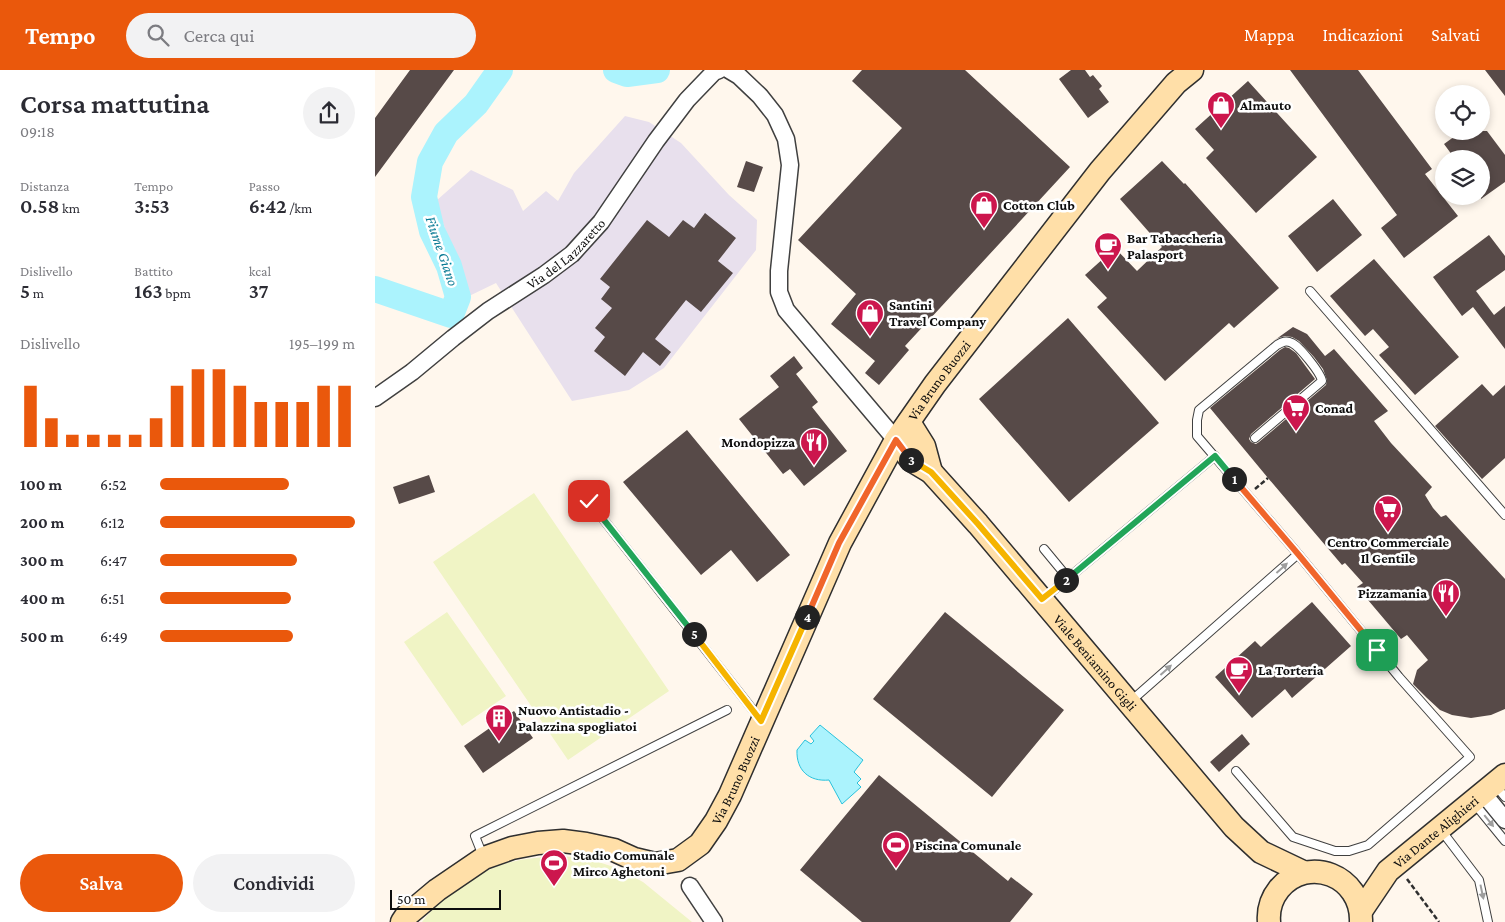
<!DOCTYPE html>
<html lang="it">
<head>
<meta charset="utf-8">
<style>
	body { margin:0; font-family:"Crimson Pro",serif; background:#f2f2f3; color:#2b2b33; height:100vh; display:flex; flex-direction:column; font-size:19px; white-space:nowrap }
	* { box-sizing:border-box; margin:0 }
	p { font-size:16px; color:#7c7c81 }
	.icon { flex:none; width:28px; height:28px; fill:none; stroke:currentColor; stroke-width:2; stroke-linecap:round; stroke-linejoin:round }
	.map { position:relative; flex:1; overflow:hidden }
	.panel { display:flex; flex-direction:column; background:#fff; width:375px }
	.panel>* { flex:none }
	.tools { position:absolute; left:1060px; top:15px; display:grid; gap:10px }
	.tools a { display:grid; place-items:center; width:55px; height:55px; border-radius:50%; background:#fff; box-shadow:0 2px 8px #0003; font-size:25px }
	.scale { position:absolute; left:15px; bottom:12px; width:111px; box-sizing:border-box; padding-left:5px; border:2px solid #0d0d0d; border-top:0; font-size:14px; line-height:18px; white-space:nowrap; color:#0d0d0d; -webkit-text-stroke:4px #fff; paint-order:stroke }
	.pin { position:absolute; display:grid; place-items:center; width:42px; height:42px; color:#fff; margin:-21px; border-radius:10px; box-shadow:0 2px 8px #0006 }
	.km { position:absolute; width:25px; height:25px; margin:-12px; border-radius:50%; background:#222; color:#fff; font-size:14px; line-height:25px; text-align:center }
	.round { display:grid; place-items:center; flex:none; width:52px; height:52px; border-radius:26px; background:#f2f2f3 }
	.overview { display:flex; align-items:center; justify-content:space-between; height:85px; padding:0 20px }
	h1 { font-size:28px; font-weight:600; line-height:38px }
	.metrics { display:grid; grid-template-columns:repeat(3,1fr); gap:8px; height:85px; padding:5px 20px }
	.metrics div { display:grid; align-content:center }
	.metrics b { font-size:21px; font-weight:600 }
	.metrics small { font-size:14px; font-weight:400 }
	.metrics p { font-size:14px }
	.chart { height:140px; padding:10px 20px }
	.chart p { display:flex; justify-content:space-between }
	.chart svg { width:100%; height:90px; margin-top:5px; stroke:#ea580c; stroke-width:6 }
	.primary-button { display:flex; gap:10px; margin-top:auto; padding:10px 20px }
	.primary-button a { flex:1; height:58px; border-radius:30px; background:#ea580c; color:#fff; font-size:20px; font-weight:600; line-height:58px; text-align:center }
	.primary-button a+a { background:#f2f2f3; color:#2b2b33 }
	ul { padding:0 20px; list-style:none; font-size:16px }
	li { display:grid; grid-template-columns:80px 60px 1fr; align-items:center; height:38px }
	li i { height:12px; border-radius:6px; background:#ea580c }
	header { display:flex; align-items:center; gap:30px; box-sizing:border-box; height:70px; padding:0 25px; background:#ea580c; color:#fff }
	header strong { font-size:24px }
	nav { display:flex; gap:28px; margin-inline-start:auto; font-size:18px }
	.search { width:350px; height:45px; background:#f2f2f3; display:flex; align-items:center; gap:12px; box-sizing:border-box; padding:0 18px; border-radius:28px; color:#7c7c81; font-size:19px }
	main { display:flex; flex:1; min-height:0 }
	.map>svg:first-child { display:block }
</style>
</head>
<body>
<header>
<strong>Tempo</strong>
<div class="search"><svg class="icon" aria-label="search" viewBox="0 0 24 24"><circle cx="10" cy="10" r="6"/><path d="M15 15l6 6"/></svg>Cerca qui</div>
<nav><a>Mappa</a><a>Indicazioni</a><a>Salvati</a></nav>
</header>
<main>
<section class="panel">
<div class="overview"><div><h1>Corsa mattutina</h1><p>09:18</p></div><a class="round"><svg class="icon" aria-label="share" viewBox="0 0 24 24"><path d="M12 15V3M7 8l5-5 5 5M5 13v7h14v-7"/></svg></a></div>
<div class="metrics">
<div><p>Distanza</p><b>0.58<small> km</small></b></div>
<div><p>Tempo</p><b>3:53</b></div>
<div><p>Passo</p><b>6:42<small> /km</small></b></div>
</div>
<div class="metrics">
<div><p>Dislivello</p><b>5<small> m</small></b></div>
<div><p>Battito</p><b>163<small> bpm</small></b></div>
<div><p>kcal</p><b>37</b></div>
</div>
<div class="chart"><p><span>Dislivello</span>195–199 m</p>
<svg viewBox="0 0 160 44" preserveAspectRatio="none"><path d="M5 44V14M15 44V30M25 44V38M35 44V38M45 44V38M55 44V38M65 44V30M75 44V14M85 44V6M95 44V6M105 44V14M115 44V22M125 44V22M135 44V22M145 44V14M155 44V14"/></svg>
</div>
<ul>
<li><b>100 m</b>6:52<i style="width:66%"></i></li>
<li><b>200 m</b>6:12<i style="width:100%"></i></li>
<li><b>300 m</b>6:47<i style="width:70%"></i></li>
<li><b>400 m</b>6:51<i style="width:67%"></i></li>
<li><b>500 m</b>6:49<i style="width:68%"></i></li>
</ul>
<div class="primary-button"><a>Salva</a><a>Condividi</a></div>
</section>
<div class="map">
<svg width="1130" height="852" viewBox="0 0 1130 852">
	<rect width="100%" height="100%" fill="#fff7ed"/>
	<!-- industrial -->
	<path fill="#e8e0ed" d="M250,46L274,52L306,73L354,125L382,150L381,180L289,298L254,320L197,331L121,213L92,227L61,131L96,100L138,120L148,141L171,121L183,131L199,103Z"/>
	<!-- pitch -->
	<path fill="#f0f4c5" d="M159,423L294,621L193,690L58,492Z
		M72,542L131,626L87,656L29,572Z
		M187,786L214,789L242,798L268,812L317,852H47C68,825 97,805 129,794C148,788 168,787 187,786Z"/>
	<!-- water -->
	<path fill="#abf3fd" stroke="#2ac2dc" d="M445,655L488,690L479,702L486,709L482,713L486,717L467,734L454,710C434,712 421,700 422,680L430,670L436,674L439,671L435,666Z"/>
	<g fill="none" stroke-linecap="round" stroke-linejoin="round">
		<!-- river -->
		<path stroke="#abf3fd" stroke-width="26" d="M241,0L252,4L282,0
			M0,219L76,245L83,227L74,196L57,161L49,127L55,92L71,63L101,34L125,0"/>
	</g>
	<!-- building -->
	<path fill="#574a48" d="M35,0H79L0,107V48Z
		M487,0H590L695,97L530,276L534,280L504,315L490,303L500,291L456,254L481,224L423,170L527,58L477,11Z
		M696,0H710L715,7L718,5L727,16L724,19L734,32L713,48L684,9Z
		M915,0H983L1057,99L1050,104L1083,146L1029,188L1006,158L1022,145Z
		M1110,0H1130V26Z
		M873,11L942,87L881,143L831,88L839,80L820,59Z
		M1087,61H1112L1130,85V112L1106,129V89H1080L1069,74Z
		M371,91L388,97L379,122L362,117Z
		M787,91L809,114L810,113L904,218L859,258L854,253L790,311L722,237L732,228L710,205L740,178L762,201L787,177L745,129Z
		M958,129L987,165L942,202L913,166Z
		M330,143L361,168L343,191L358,203L326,242L311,230L280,269L296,282L285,296L268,282L250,306L219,281L230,267L220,258L237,238L226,229L235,217L225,209L272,150L294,167L308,150L319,158Z
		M1114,165L1130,186V200L1101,221L1119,245L1130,236V279L1098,237L1087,246L1058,207Z
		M999,189L1084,287L1040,325L1004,285L1014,277L998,259L990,266L955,226Z
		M693,248L784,353L694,432L604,329Z
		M918,257L932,264L950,286L959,279L1013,341L999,351L1016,373L1057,417L1050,425L1058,438L1066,447L1071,445L1130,509V639L1116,645L1096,648L1077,645L1065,640L1052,628L1038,614L1042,600L1053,590L1032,565L1026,569L982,517L988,513L970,493L967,495L893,408L835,338L905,280L910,277L914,278L921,283L940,309L876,364L874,369L876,372L881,374L884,372L951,315L952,310L948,299L939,287L924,271L917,267L910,266L903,268L897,272Z
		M419,286L428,298L421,304L443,332L437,337L472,381L429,416L415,399L408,404L364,349L404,317L395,306Z
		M1107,314L1118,326L1130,315V388L1107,409L1060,356Z
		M312,360L415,485L382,512L356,480L326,505L248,412Z
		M54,405L60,422L24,434L18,417Z
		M937,532L976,576L917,628L910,619L877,648L840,607L880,571L886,577Z
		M570,542L689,640L617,727L498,629Z
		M139,641L158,668L108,703L89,676Z
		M867,664L875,674L844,702L835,692Z
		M504,705L633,811L636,807L658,824L635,852H487L425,800Z"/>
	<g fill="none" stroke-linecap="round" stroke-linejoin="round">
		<!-- lane casing -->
		<g stroke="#404040" stroke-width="10">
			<path id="lane" d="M935,221L1130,445
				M214,431L385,649
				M669,479L693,508
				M668,529L840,386
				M756,631L923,484
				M861,701L918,767L960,781H974L993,775L1095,687L1024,607L923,484L822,366V350L824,340L902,275C907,272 911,270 917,273C924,276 946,303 947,311L880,368
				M1120,715L1130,727
				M1099,733L1130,771
				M1066,760L1104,810L1113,852
				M108,786L100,766L352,640"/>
		</g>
		<!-- street casing -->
		<g stroke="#404040" stroke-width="19">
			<g id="street">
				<path d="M354,0L364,6L385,26L400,45L411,69L415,95L404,201V222L411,240L521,370"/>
				<path id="s1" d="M0,328L37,302L78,268L113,241L169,205L197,184L226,152L281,71L312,30L339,2L344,0"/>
				<path d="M1108,723L1130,750"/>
				<path d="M315,816L339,852"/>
			</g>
		</g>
		<!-- secondary casing -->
		<g stroke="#2f2f2f" stroke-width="25">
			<g id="secondary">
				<path d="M534,352L549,376L556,402"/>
				<path id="s2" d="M521,370L536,390L556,402L603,454L859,757L886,782L928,802"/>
				<path id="s3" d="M986,841L1013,801L1130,705"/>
				<path id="s4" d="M27,852L31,846L62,820L109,788L137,778L163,773L188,771L211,774L239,780L259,789L280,794L303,790L325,774L341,751L355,725L465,473L521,370L560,314L725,101L801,13L817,0"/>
				<path d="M894,852C893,840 896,829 904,819C933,784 987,806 986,851"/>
			</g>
		</g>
		<!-- path -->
		<path stroke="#2f2f2f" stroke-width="2.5" stroke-dasharray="5 2.5" stroke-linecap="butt" d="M880,419L893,408
			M1032,809L1064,852"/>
		<!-- lane -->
		<use href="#lane" stroke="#fff" stroke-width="8"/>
		<!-- street -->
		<use href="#street" stroke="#fff" stroke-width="16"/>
		<!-- secondary -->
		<use href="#secondary" stroke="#ffdfa8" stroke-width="22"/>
	</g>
	<!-- one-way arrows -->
	<defs><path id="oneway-solid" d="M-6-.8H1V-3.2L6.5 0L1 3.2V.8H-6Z" transform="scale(1.25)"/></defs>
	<g fill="#9e9e9e">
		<use href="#oneway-solid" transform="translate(907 498) rotate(-42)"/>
		<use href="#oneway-solid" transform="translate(791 600) rotate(-42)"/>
		<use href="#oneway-solid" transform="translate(1114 751) rotate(51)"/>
		<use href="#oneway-solid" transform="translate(1107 822) rotate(78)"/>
	</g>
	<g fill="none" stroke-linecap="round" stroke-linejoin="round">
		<!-- split-1 casing -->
		<g stroke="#fff" stroke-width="10">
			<path id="split-1" d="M859,409L923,484L1002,580"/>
		</g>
		<!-- split-2 casing -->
		<g stroke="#fff" stroke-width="10">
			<path id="split-2" d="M691,510L840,386L859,409"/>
		</g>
		<!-- split-3 casing -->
		<g stroke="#fff" stroke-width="10">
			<path id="split-3" d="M536,390L556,402L603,454L667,529L691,510"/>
		</g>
		<!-- split-4 casing -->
		<g stroke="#fff" stroke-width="10">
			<path id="split-4" d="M432,547L464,473L521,370L536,390"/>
		</g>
		<!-- split-5 casing -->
		<g stroke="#fff" stroke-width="10">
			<path id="split-5" d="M319,564L386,651L432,547"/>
		</g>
		<!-- split-6 casing -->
		<g stroke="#fff" stroke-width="10">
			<path id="split-6" d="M214,431L319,564"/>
		</g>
		<!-- split-1 -->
		<use href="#split-1" stroke="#f0652b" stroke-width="6"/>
		<!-- split-2 -->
		<use href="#split-2" stroke="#22a559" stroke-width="6"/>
		<!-- split-3 -->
		<use href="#split-3" stroke="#f5b400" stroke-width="6"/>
		<!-- split-4 -->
		<use href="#split-4" stroke="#f0652b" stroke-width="6"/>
		<!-- split-5 -->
		<use href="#split-5" stroke="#f5b400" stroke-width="6"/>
		<!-- split-6 -->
		<use href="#split-6" stroke="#22a559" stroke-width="6"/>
	</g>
	<!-- icons -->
	<defs>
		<g id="shop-pin" transform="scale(1.4375)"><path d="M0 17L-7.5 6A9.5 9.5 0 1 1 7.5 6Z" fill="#cc164d" stroke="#fff"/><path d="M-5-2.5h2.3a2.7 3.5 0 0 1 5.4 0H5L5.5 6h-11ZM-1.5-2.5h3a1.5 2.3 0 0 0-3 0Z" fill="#fff"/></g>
		<g id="cafe-pin" transform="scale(1.4375)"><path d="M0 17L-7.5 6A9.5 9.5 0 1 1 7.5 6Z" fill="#cc164d" stroke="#fff"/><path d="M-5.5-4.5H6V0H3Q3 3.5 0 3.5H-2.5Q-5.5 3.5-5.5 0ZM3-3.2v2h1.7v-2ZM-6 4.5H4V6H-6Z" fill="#fff"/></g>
		<g id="supermarket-pin" transform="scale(1.4375)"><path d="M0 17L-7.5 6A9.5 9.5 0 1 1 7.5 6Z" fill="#cc164d" stroke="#fff"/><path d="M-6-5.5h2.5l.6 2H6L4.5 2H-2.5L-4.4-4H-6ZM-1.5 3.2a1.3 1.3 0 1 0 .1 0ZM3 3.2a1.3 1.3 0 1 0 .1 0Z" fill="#fff"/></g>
		<g id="restaurant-pin" transform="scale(1.4375)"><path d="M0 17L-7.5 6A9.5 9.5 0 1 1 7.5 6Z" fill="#cc164d" stroke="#fff"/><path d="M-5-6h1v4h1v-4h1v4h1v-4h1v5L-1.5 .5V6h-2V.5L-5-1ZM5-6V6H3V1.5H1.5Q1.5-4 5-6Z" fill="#fff"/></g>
		<g id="building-pin" transform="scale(1.4375)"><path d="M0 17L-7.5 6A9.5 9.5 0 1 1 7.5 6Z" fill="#cc164d" stroke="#fff"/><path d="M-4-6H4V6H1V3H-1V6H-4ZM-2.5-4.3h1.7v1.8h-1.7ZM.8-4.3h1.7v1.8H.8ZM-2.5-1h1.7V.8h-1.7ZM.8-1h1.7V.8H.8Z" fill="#fff"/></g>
		<g id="stadium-pin" transform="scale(1.4375)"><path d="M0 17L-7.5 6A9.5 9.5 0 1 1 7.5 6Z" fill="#cc164d" stroke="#fff"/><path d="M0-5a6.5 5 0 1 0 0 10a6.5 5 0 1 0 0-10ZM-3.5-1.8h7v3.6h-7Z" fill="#fff"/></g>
	</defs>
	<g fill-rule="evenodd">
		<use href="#shop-pin" x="846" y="35"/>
		<use href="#shop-pin" x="609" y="135"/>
		<use href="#cafe-pin" x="733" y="176"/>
		<use href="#shop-pin" x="495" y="243"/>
		<use href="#supermarket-pin" x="921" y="338"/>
		<use href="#restaurant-pin" x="439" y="372"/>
		<use href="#supermarket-pin" x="1013" y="439"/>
		<use href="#restaurant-pin" x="1071" y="523"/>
		<use href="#cafe-pin" x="864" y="600"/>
		<use href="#building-pin" x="124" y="648"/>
		<use href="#stadium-pin" x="521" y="775"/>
		<use href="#stadium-pin" x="179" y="793"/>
	</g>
	<g text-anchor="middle" stroke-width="5" stroke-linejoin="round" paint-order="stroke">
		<!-- poi labels -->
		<g font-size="14" font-weight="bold" fill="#0d0d0d" stroke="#fff" text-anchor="start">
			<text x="865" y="40">Almauto</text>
			<text x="628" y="140">Cotton Club</text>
			<text x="752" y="173">Bar Tabaccheria<tspan x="752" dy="16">Palasport</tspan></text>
			<text x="514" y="240">Santini<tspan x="514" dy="16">Travel Company</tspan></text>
			<text x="940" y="343">Conad</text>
			<text x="420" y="377" text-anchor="end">Mondopizza</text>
			<text x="1013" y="477" text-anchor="middle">Centro Commerciale<tspan x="1013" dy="16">Il Gentile</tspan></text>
			<text x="1052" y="528" text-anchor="end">Pizzamania</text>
			<text x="883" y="605">La Torteria</text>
			<text x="143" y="645">Nuovo Antistadio -<tspan x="143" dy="16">Palazzina spogliatoi</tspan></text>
			<text x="540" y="780">Piscina Comunale</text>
			<text x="198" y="790">Stadio Comunale<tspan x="198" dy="16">Mirco Aghetoni</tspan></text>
		</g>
		<!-- street labels -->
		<g font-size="14" fill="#0d0d0d" stroke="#fff">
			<text dy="5" stroke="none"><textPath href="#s1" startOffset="240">Via del Lazzaretto</textPath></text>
			<text dy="5" stroke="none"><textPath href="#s4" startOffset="855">Via Bruno Buozzi</textPath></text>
			<text dy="5" stroke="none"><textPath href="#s2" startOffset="300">Viale Beniamino Gigli</textPath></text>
			<text dy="5" stroke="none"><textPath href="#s4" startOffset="405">Via Bruno Buozzi</textPath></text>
			<text dy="5" stroke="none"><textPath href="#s3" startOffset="110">Via Dante Alighieri</textPath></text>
		</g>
		<!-- water labels -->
		<g font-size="15" font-style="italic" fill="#0a7b95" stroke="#fff">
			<text transform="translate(67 181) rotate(71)" y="5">Fiume Giano</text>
		</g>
	</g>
</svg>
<div class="tools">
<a><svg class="icon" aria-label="locate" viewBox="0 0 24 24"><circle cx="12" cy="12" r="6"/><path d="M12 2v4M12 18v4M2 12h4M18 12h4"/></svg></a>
<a><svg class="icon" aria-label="layers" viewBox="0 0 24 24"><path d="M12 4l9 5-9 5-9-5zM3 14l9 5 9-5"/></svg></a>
</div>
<div class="scale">50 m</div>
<div class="pin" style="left:1002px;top:580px;background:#1e9e55"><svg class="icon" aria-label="arrive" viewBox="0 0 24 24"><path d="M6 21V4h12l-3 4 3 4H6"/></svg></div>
<div class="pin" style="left:214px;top:431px;background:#d93025"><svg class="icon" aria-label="check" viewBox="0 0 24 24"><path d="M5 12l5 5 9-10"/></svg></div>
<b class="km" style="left:859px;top:409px">1</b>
<b class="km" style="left:691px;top:510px">2</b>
<b class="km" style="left:536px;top:390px">3</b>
<b class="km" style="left:432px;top:547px">4</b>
<b class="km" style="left:319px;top:564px">5</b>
</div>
</main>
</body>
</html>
